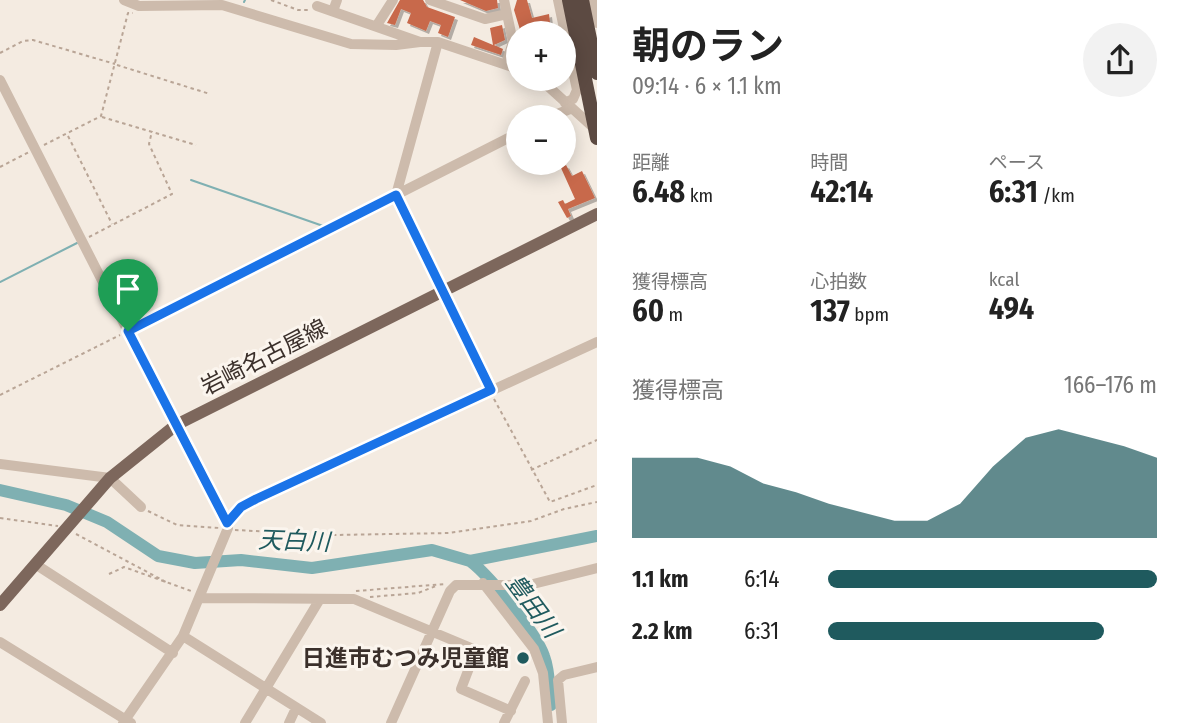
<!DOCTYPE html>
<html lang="ja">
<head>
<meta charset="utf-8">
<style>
	body { margin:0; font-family:"Fira Sans Condensed","Noto Sans JP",sans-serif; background:#f2f2f2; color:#222; height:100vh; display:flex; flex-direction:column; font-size:26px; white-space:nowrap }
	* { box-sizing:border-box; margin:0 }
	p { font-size:23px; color:#767676 }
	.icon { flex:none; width:38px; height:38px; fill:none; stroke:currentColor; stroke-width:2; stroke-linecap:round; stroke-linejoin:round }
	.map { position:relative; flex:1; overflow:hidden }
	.panel { display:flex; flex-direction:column; background:#fff; width:595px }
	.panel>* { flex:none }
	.tools { position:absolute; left:506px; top:21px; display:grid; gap:14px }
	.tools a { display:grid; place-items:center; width:70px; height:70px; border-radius:50%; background:#fff; box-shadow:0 4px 18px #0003; font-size:35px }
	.pin { position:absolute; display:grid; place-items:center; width:60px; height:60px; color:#fff; margin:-72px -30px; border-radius:50% 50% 50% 0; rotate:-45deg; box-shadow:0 0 7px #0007 }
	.pin .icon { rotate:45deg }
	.round { display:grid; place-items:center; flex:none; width:74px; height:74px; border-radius:37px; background:#f2f2f2 }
	.headline { display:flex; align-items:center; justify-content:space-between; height:119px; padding:0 35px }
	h1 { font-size:38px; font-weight:700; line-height:52px }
	.stats { display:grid; grid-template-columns:repeat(3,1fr); gap:10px; height:119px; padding:7px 35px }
	.stats div { display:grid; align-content:center }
	.stats b { font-size:30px; font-weight:700 }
	.stats small { font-size:19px; font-weight:400 }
	.stats p { font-size:19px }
	.chart { height:196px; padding:14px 35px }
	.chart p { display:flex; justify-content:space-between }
	.chart svg { width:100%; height:126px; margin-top:7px; fill:#1f5a5e; opacity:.7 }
	ul { padding:0 35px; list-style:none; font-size:23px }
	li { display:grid; grid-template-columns:112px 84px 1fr; align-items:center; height:52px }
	li i { height:18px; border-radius:9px; background:#1f5a5e }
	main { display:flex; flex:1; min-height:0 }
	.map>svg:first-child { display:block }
</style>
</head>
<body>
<main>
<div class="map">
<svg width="597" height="723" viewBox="0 0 597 723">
	<defs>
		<filter id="shadow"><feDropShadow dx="3" dy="3" stdDeviation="0" flood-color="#0004"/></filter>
	</defs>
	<rect width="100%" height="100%" fill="#f4ebe1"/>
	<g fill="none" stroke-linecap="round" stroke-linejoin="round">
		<!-- stream -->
		<path stroke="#7fb0b2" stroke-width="2" d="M244,2L245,0
			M191,180L326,227L384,197
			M0,282L77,243"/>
		<!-- river -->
		<path stroke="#7fb0b2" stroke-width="12" d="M0,490L66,505L107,522L158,556L195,563L241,560L312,568L432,550L470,561L597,536
			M470,561C490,576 536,633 544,656C550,672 549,689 551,705"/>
	</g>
	<!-- building -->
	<path fill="#c8694b" filter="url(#shadow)" d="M400,0H423L427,7L455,17L448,37L438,33L441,25L430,21L426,31L407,23L411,13L401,9L395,25L387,23Z
		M460,0H497L498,8L486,11Z
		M517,0H527L532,18L549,14L551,31L521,33L514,10Z
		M502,25L505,40L494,45L503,49L501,55L471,45L474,37L493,45L490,28Z
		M566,165L572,176L582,171L595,198L568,209L571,216L567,218L558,202L563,200L565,204L575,199L561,168Z"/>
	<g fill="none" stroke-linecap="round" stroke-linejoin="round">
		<!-- path -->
		<path stroke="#b9a596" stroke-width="2" stroke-dasharray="3.5 3.5" stroke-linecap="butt" d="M271,0L298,10H310
			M0,53L23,41L33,40L115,64
			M117,65L210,94
			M102,117L196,145
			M68,136L112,224
			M44,145L101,116L128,13H133
			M0,167L29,152
			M89,237L172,194L149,144L152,131
			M447,298L490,384
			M134,327L389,199
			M0,395L120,335
			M494,399L550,502L597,485
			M531,470L597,440
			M148,511L177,525L220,528
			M0,518L58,526
			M235,530L334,535L449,533L531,521L564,509L597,502
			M76,534L166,582
			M109,574L124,567L194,592
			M356,591L445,584
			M370,597L418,593L436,586"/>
		<!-- minor -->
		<path stroke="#cdbbac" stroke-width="10" d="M124,0L139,6L222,5L351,44L396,45L420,42
			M430,0L485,19L507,14
			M504,0L513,42L506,64
			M558,0L577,90L573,99L565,103
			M593,0L597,23
			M317,6L420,42H438L518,69
			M333,11L337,0
			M377,25L393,0
			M438,42L396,195L443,291
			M540,79L595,129
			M0,80L228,528L183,636L123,723
			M550,117L570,109
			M396,195L518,133
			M0,464L110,478L141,507
			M227,523L241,507L256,499L597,342
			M35,564L173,653
			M483,583L534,649L543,673L548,723
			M200,598L354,599L476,650L461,689L511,711
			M183,636L321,723
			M0,642L131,723
			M245,723L320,599
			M289,723L296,708
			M391,723L450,591L456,585H529L597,568
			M504,723L525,681
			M562,723L558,680L564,675L597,667"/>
		<!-- major -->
		<path stroke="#7d675c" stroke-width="12" d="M0,605L110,478L176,425L597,214"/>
		<!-- highway -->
		<path stroke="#5c4a42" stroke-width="14" d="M569,0L597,138
			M582,0L597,73"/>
	</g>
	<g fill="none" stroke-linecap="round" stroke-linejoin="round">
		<!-- route casing -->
		<g stroke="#fff" stroke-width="14">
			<path id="route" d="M396,195L491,390L256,499L241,507L227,523L128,331Z"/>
		</g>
		<!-- route -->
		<use href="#route" stroke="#1a73e8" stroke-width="9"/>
	</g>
	<!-- markers -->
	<circle fill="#1f5a5e" stroke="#fbf5ee" stroke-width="2.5" cx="523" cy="658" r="7"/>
	<g text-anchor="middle" stroke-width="6" stroke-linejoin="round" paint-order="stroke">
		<!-- street labels -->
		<g font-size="23" fill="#3b302b" stroke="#fbf5ee">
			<text transform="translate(264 357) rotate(-27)" y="8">岩崎名古屋線</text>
		</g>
		<!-- poi labels -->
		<g font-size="23" font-weight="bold" fill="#3b302b" stroke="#fbf5ee" text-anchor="end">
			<text x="509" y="666">日進市むつみ児童館</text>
		</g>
		<!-- water labels -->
		<g font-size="24" font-style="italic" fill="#1f5a5e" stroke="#fbf5ee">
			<text transform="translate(294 541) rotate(2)" y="8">天白川</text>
			<text transform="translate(533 606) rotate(53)" y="8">豊田川</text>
		</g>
	</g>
</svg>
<div class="tools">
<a>+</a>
<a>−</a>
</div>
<div class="pin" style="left:128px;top:331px;background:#1e9e55"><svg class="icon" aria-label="arrive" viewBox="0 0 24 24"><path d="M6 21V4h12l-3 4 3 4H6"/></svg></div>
</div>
<section class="panel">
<div class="headline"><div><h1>朝のラン</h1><p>09:14 · 6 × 1.1 km</p></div><a class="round"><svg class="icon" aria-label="share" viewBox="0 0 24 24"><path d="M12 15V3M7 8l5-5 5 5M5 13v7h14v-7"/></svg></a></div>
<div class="stats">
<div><p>距離</p><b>6.48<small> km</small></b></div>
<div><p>時間</p><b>42:14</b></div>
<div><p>ペース</p><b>6:31<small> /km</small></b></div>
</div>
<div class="stats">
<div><p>獲得標高</p><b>60<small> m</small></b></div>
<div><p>心拍数</p><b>137<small> bpm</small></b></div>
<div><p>kcal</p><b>494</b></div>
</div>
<div class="chart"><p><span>獲得標高</span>166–176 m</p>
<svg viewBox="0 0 160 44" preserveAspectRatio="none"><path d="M0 44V16L10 16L20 16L30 19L40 25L50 28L60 32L70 35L80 38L90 38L100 32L110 19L120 9L130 6L140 9L150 12L160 16V44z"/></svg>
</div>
<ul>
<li><b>1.1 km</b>6:14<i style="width:100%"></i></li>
<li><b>2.2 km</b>6:31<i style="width:84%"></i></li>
</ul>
</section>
</main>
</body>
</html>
